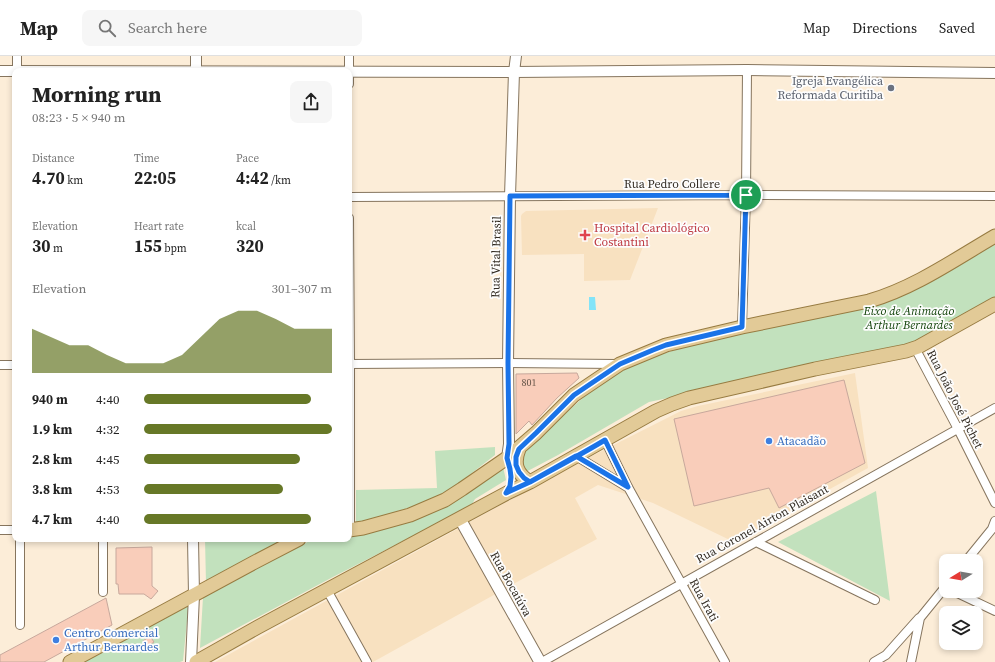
<!DOCTYPE html>
<html lang="en">
<head>
<meta charset="utf-8">
<style>
	body { margin:0; font-family:"Source Serif 4",serif; background:#f6f6f6; color:#222; height:100vh; display:flex; flex-direction:column; font-size:15px; white-space:nowrap }
	* { box-sizing:border-box; margin:0 }
	p { font-size:13px; color:#767676 }
	.icon { flex:none; width:22px; height:22px; fill:none; stroke:currentColor; stroke-width:2; stroke-linecap:round; stroke-linejoin:round }
	.map { position:relative; flex:1; overflow:hidden }
	.details { position:absolute; left:12px; top:12px; width:340px; height:474px; display:flex; flex-direction:column; background:#fff; border-radius:8px; box-shadow:0 2px 6px #0003 }
	.details>* { flex:none }
	.needle { width:26px; rotate:259deg }
	.buttons { position:absolute; left:939px; top:498px; display:grid; gap:8px }
	.buttons a { display:grid; place-items:center; width:44px; height:44px; border-radius:8px; background:#fff; box-shadow:0 2px 6px #0003; font-size:20px }
	.pin { position:absolute; display:grid; place-items:center; width:34px; height:34px; color:#fff; margin:-17px; border:2px solid #fff; border-radius:50%; box-shadow:0 1px 4px #0007 }
	.round { display:grid; place-items:center; flex:none; width:42px; height:42px; border-radius:8px; background:#f6f6f6 }
	.headline { display:flex; align-items:center; justify-content:space-between; height:68px; padding:0 20px }
	h1 { font-size:22px; font-weight:700; line-height:30px }
	.figures { display:grid; grid-template-columns:repeat(3,1fr); gap:6px; height:68px; padding:4px 20px }
	.figures div { display:grid; align-content:center }
	.figures b { font-size:17px; font-weight:700 }
	.figures small { font-size:11px; font-weight:400 }
	.figures p { font-size:11px }
	.chart { height:112px; padding:8px 20px }
	.chart p { display:flex; justify-content:space-between }
	.chart svg { width:100%; height:72px; margin-top:4px; fill:#677827; opacity:.7 }
	ul { padding:0 20px; list-style:none; font-size:13px }
	li { display:grid; grid-template-columns:64px 48px 1fr; align-items:center; height:30px }
	li i { height:10px; border-radius:5px; background:#677827 }
	header { display:flex; align-items:center; gap:24px; box-sizing:border-box; height:56px; padding:0 20px; background:#fff; border-bottom:1px solid #e0e0e0 }
	header strong { font-size:19px }
	nav { display:flex; gap:22px; margin-inline-start:auto; font-size:14px }
	.search { width:280px; height:36px; background:#f6f6f6; display:flex; align-items:center; gap:10px; box-sizing:border-box; padding:0 14px; border-radius:8px; color:#767676; font-size:15px }
	.map>svg:first-child { display:block }
</style>
</head>
<body>
<header>
<strong>Map</strong>
<div class="search"><svg class="icon" aria-label="search" viewBox="0 0 24 24"><circle cx="10" cy="10" r="6"/><path d="M15 15l6 6"/></svg>Search here</div>
<nav><a>Map</a><a>Directions</a><a>Saved</a></nav>
</header>
<div class="map">
<svg width="995" height="606" viewBox="0 0 995 606">
	<rect width="100%" height="100%" fill="#fcedd8"/>
	<!-- built -->
	<path fill="#f8e1c0" d="M658,152L630,224L584,225V198L522,199L521,160L522,158L526,155Z
		M855,317L868,412L734,486L653,447L598,429L575,442L597,483L517,526L373,606H215L572,410L681,355L698,350Z"/>
	<!-- green -->
	<path fill="#c2e1bd" d="M995,187V242L920,285L895,294L649,346L558,399L522,418L519,399L604,323L651,301L751,272L886,245Z
		M495,391V399L454,431L421,448L356,468V434L437,432L435,395Z
		M503,411L506,424L475,443L471,450L331,522L200,592L203,541L313,483H349V478L430,456L476,431Z
		M876,435L890,545L778,486Z
		M205,483H288L206,527Z
		M190,544L187,565L183,605L180,606H75Z"/>
	<!-- water -->
	<path fill="#83e4f8" d="M589,241H595L596,254H589Z"/>
	<!-- building -->
	<path fill="#f9cdba" stroke="#c7a89c" d="M577,317L579,322L557,342L532,369L529,365L516,378V318Z
		M844,324L865,407L779,452L769,432L694,450L674,363Z
		M152,491V530L158,535L151,543L144,538H119L118,528H116V492Z
		M106,542L112,569L44,606H0V599Z
		M150,580L154,586L147,591L143,585Z"/>
	<g fill="none" stroke-linecap="round" stroke-linejoin="round">
		<!-- minor casing -->
		<g stroke="#86755e" stroke-width="10">
			<path id="minor" d="M17,15V0
				M349,28V0
				M349,141L746,139L995,140
				M349,162L350,308V474
				M742,271L746,139L747,14
				M915,292L958,373L995,447
				M349,308L508,307L618,308
				M0,309H15
				M605,384L628,431L725,606
				M576,400L627,431
				M0,474H15
				M20,483V569
				M756,486L875,544
				M966,505L992,473L995,465
				M327,534L367,606
				M953,535L995,555
				M103,536V483
				M542,606L995,352
				M874,606L886,599L919,562
				M911,606L920,562L946,530"/>
		</g>
		<!-- tertiary casing -->
		<g stroke="#86755e" stroke-width="12">
			<path id="tertiary" d="M196,0V15
				M0,15L514,16L747,14L995,17
				M507,402L509,388L508,307L510,140L514,16L516,0
				M191,606L194,539L193,483"/>
		</g>
		<!-- secondary casing -->
		<g stroke="#86755e" stroke-width="13">
			<path id="secondary" d="M460,463L540,606"/>
		</g>
		<!-- primary casing -->
		<g stroke="#977b41" stroke-width="15">
			<path id="primary" d="M519,393C513,408 517,418 530,426
				M349,474L363,472L410,459L445,444L462,433L507,402L536,377L574,339L620,308L666,289L742,271L869,245C914,232 954,204 995,180
				M70,606L253,507L299,483
				M196,606L258,571L507,437L530,426L656,355L672,348L689,342L815,313L906,295L918,291L995,248"/>
		</g>
		<!-- minor -->
		<use href="#minor" stroke="#fff" stroke-width="8"/>
		<!-- tertiary -->
		<use href="#tertiary" stroke="#fff" stroke-width="10"/>
		<!-- secondary -->
		<use href="#secondary" stroke="#fff" stroke-width="11"/>
		<!-- primary -->
		<use href="#primary" stroke="#e2ca97" stroke-width="13"/>
	</g>
	<g fill="none" stroke-linecap="round" stroke-linejoin="round">
		<!-- route casing -->
		<g stroke="#fff" stroke-width="8">
			<path id="route" d="M746,139L510,140L508,307L509,388L507,402L510,413L511,421L510,430L506,437L530,426L576,400L628,431L605,384C580,399 555,412 530,426L524,422L519,416L516,409V401L519,393L536,377L574,339L620,308L653,294L666,289L742,271L746,139"/>
		</g>
		<!-- route -->
		<use href="#route" stroke="#1a73e8" stroke-width="5"/>
	</g>
	<!-- markers -->
	<circle fill="#6b7280" stroke="#fdfdfd" stroke-width="1.5" cx="891" cy="32" r="4"/>
	<path fill="#e0444e" stroke="#fdfdfd" stroke-width="1.5" d="M583 173h4v4h4v4h-4v4h-4v-4h-4v-4h4z"/>
	<g fill="#3f7fe0" stroke="#fdfdfd" stroke-width="1.5">
		<circle cx="769" cy="385" r="4"/>
		<circle cx="56" cy="584" r="4"/>
	</g>
	<g text-anchor="middle" stroke-width="3.5" stroke-linejoin="round" paint-order="stroke">
		<!-- number labels -->
		<g font-size="10" fill="#645448">
			<text x="529" y="330">801</text>
		</g>
		<!-- worship labels -->
		<g font-size="12" fill="#5b616d" stroke="#fdfdfd" text-anchor="end">
			<text x="883" y="29">Igreja Evangélica<tspan x="883" dy="14">Reformada Curitiba</tspan></text>
		</g>
		<!-- street labels -->
		<g font-size="12" fill="#322b22" stroke="#fdfdfd">
			<text x="672" y="132">Rua Pedro Collere</text>
			<text transform="translate(496 201) rotate(-89)" y="4">Rua Vital Brasil</text>
			<text transform="translate(955 343) rotate(63)" y="4">Rua João José Pichet</text>
			<text transform="translate(762 468) rotate(-29)" y="4">Rua Coronel Airton Plaisant</text>
			<text transform="translate(511 528) rotate(61)" y="4">Rua Bocaiúva</text>
			<text transform="translate(704 544) rotate(61)" y="4">Rua Irati</text>
		</g>
		<!-- health labels -->
		<g font-size="12" fill="#be3a42" stroke="#fdfdfd" text-anchor="start">
			<text x="594" y="176">Hospital Cardiológico<tspan x="594" dy="14">Costantini</tspan></text>
		</g>
		<!-- park labels -->
		<g font-size="12" font-style="italic" fill="#12430a" stroke="#fdfdfd">
			<text x="909" y="259">Eixo de Animação<tspan x="909" dy="14">Arthur Bernardes</tspan></text>
		</g>
		<!-- shop labels -->
		<g font-size="12" fill="#366cbe" stroke="#fdfdfd" text-anchor="start">
			<text x="777" y="389">Atacadão</text>
			<text x="64" y="581">Centro Comercial<tspan x="64" dy="14">Arthur Bernardes</tspan></text>
		</g>
	</g>
</svg>
<div class="buttons">
<a><svg class="needle" viewBox="-14 -14 28 28"><path d="M0-13l5 13h-10z" fill="#e53935"/><path d="M0 13l5-13h-10z" fill="#767676"/></svg></a>
<a><svg class="icon" aria-label="layers" viewBox="0 0 24 24"><path d="M12 4l9 5-9 5-9-5zM3 14l9 5 9-5"/></svg></a>
</div>
<div class="pin" style="left:746px;top:139px;background:#1e9e55"><svg class="icon" aria-label="arrive" viewBox="0 0 24 24"><path d="M6 21V4h12l-3 4 3 4H6"/></svg></div>
<section class="details">
<div class="headline"><div><h1>Morning run</h1><p>08:23 · 5 × 940 m</p></div><a class="round"><svg class="icon" aria-label="share" viewBox="0 0 24 24"><path d="M12 15V3M7 8l5-5 5 5M5 13v7h14v-7"/></svg></a></div>
<div class="figures">
<div><p>Distance</p><b>4.70<small> km</small></b></div>
<div><p>Time</p><b>22:05</b></div>
<div><p>Pace</p><b>4:42<small> /km</small></b></div>
</div>
<div class="figures">
<div><p>Elevation</p><b>30<small> m</small></b></div>
<div><p>Heart rate</p><b>155<small> bpm</small></b></div>
<div><p>kcal</p><b>320</b></div>
</div>
<div class="chart"><p><span>Elevation</span>301–307 m</p>
<svg viewBox="0 0 160 44" preserveAspectRatio="none"><path d="M0 44V17L10 22L20 27L30 27L40 33L50 38L60 38L70 38L80 33L90 22L100 11L110 6L120 6L130 11L140 17L150 17L160 17V44z"/></svg>
</div>
<ul>
<li><b>940 m</b>4:40<i style="width:89%"></i></li>
<li><b>1.9 km</b>4:32<i style="width:100%"></i></li>
<li><b>2.8 km</b>4:45<i style="width:83%"></i></li>
<li><b>3.8 km</b>4:53<i style="width:74%"></i></li>
<li><b>4.7 km</b>4:40<i style="width:89%"></i></li>
</ul>
</section>
</div>
</body>
</html>
